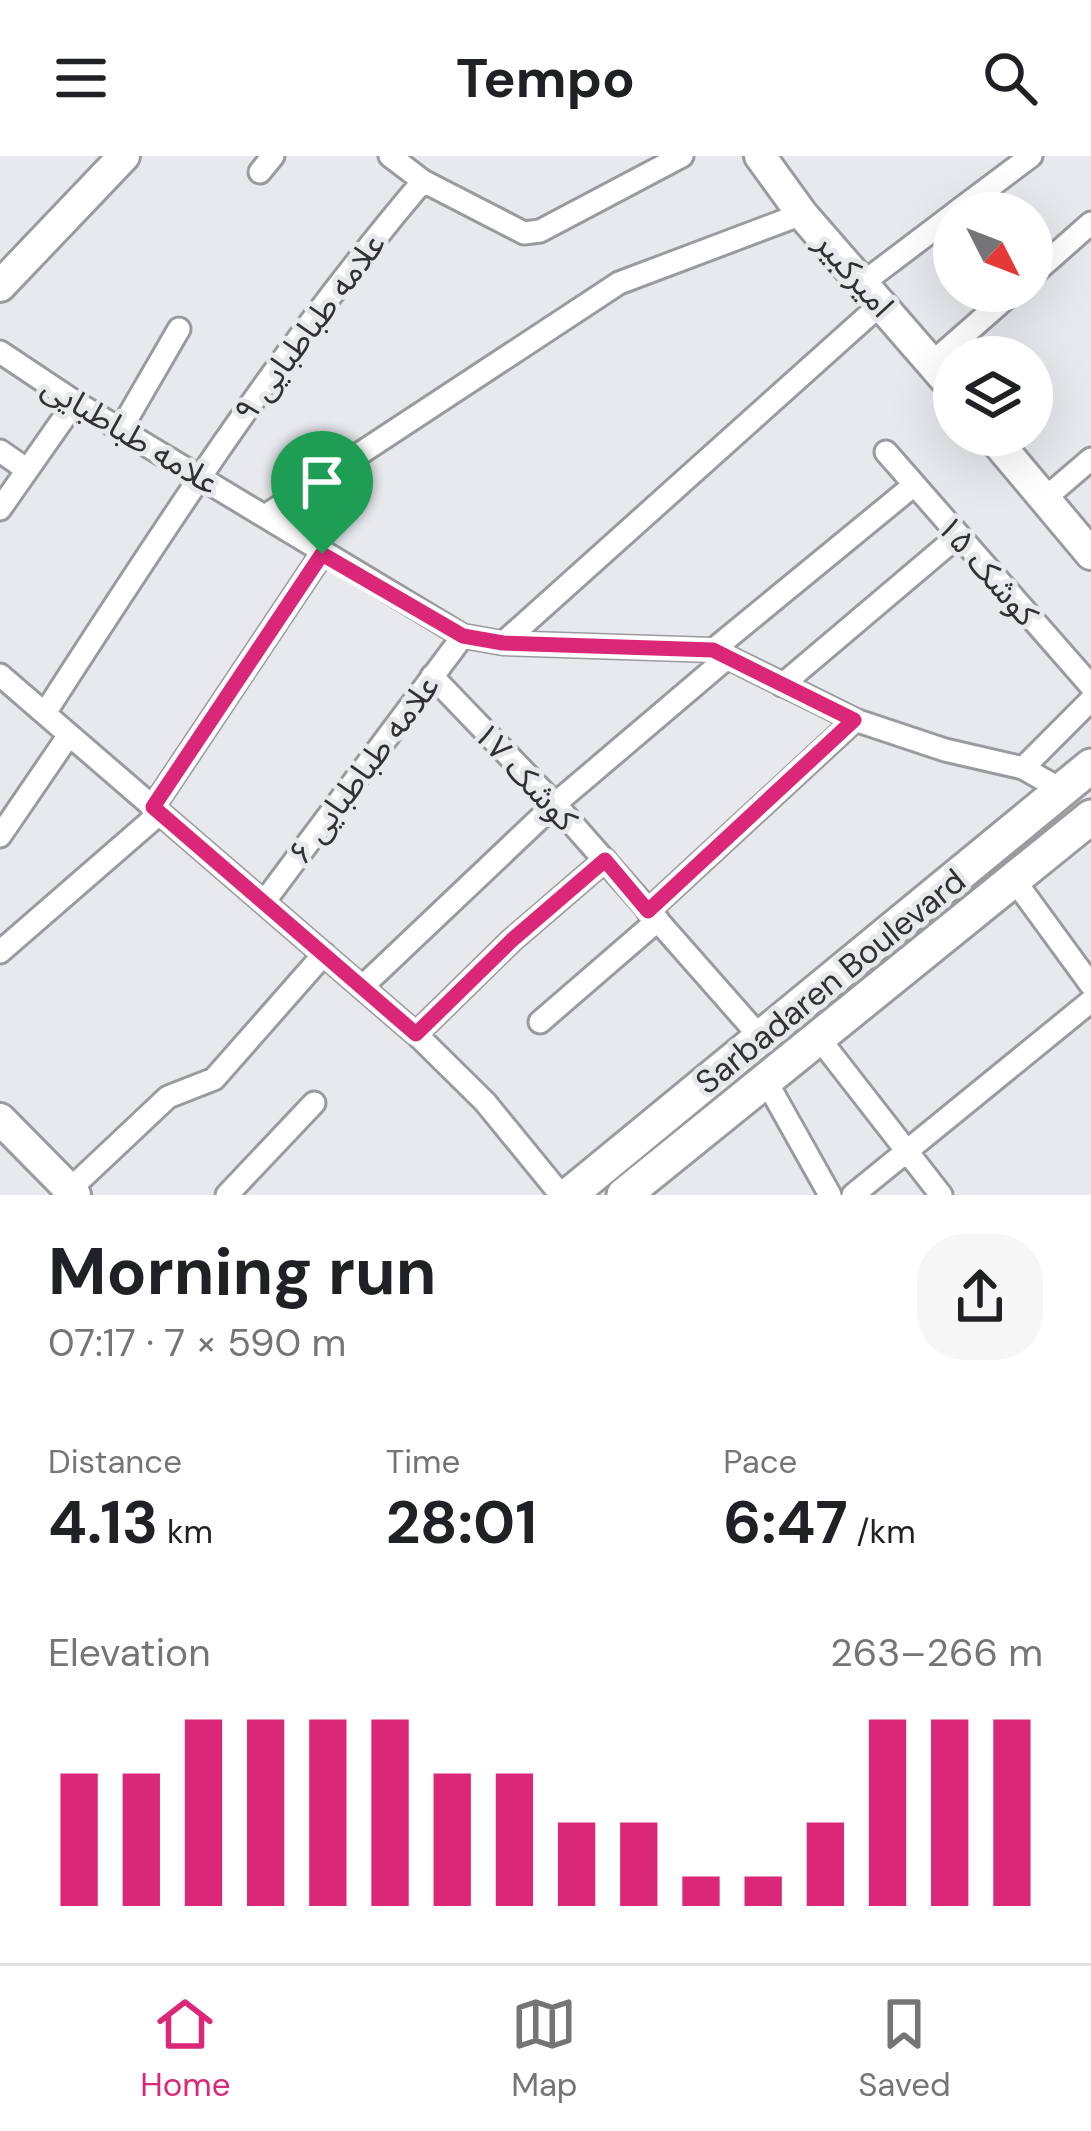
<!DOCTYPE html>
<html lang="en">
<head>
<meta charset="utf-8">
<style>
	body { margin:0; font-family:"DM Sans","Noto Sans Arabic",sans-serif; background:#f6f6f6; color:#202124; height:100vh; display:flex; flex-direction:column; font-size:45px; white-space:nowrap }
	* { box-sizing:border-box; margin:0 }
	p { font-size:39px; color:#757577 }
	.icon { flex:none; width:66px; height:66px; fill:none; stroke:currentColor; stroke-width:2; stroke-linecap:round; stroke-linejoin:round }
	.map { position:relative; height:1039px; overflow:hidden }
	.sheet { display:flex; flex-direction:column; background:#fff; flex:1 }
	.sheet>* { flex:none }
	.needle { width:78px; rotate:132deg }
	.tools { position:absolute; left:933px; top:36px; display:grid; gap:24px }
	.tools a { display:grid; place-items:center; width:120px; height:120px; border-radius:50%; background:#fff; box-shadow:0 12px 48px #0002; font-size:60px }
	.pin { position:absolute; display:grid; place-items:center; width:102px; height:102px; color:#fff; margin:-123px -51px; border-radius:50% 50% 50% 0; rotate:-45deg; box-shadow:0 0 12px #0007 }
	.pin .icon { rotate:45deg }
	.round { display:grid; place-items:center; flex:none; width:126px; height:126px; border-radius:48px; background:#f6f6f6 }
	.overview { display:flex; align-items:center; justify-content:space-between; height:204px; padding:0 48px }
	h1 { font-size:66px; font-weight:700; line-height:90px }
	.metrics { display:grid; grid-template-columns:repeat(3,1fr); gap:18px; height:204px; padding:12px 48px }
	.metrics div { display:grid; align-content:center }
	.metrics b { font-size:60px; font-weight:700 }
	.metrics small { font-size:33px; font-weight:400 }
	.metrics p { font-size:33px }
	.chart { height:336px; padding:24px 48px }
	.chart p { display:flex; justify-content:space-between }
	.chart svg { width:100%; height:216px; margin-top:12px; stroke:#db2777; stroke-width:6 }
	header { display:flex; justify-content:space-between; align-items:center; height:156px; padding:0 48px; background:#fff; font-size:54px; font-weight:700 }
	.tab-bar { display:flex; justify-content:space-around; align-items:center; height:168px; border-top:3px solid #e0e0e0; background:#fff; font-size:33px; color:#757577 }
	.tab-bar a { display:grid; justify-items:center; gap:6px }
	.tab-bar .selected { color:#db2777 }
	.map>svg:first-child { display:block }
</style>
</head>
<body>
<header><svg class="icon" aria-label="menu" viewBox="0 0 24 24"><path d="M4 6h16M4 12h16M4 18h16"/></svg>Tempo<svg class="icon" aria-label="search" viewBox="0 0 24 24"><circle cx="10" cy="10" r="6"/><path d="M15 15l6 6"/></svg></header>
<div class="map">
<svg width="1091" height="1039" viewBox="0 0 1091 1039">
	<rect width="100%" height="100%" fill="#e8e9ed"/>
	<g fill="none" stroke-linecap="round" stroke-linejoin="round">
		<!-- street casing -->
		<g stroke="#9a9b9f" stroke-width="27">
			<path id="street" d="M390,0L423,25L524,77L540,75L682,0
				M260,16L273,0
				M955,57L1031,0
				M1032,119L1091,67
				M864,126L954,58
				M0,196L75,246L463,480L503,487L713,494L855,564L945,594L1023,612L1062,634
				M933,206L1014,135
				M121,273L179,173
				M0,295L26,313
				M886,296L1091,530
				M1043,344L1091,303
				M0,353L75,246
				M265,360L619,127L802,58
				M503,487L881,148
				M713,494L914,329
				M0,519L416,878L485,946L561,1039
				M432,520L555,648L762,883
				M782,529L958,380
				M45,557C163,374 281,192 423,25
				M1023,612L1091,544
				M153,651L322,398
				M0,680L69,579
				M1012,721L1091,829
				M264,746L463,480
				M648,755L855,564
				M0,796L160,657
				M362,831L555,648L728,501
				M540,866L658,764
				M416,878L512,784L605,704
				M818,881L941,1039
				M766,925L830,1039
				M64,1039L168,941L214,923L324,798
				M227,1039L314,947
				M853,1039L1091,845"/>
		</g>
		<!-- secondary casing -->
		<g stroke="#9a9b9f" stroke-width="36">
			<path id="secondary" d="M760,0L802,58L954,233
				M0,130L124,0
				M991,279L1091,398
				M0,963L75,1039"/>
		</g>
		<!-- primary casing -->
		<g stroke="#9a9b9f" stroke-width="39">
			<path id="primary" d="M569,1039L1091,610
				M624,1039L1091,661"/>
		</g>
		<!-- street -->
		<use href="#street" stroke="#fff" stroke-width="21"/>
		<!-- secondary -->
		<use href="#secondary" stroke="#fff" stroke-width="30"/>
		<!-- primary -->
		<use href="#primary" stroke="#fff" stroke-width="33"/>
	</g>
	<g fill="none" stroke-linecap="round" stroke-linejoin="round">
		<!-- route casing -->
		<g stroke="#fff" stroke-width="24">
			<path id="route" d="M322,398L463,480L503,487L713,494L854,564L648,755L605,704L512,784L416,878L153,651Z"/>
		</g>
		<!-- route -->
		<use href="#route" stroke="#db2777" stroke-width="15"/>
	</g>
	<g text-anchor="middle" stroke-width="10" stroke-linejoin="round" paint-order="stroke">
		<!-- street labels -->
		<g font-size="33" fill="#313133" stroke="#e8e9ed">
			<text transform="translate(855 118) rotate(49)" y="12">امیرکبیر</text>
			<text transform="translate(309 171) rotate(-53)" y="12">علامه طباطبایی ۹</text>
			<text transform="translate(131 278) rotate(31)" y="12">علامه طباطبایی</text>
			<text transform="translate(988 414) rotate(49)" y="12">کوشک ۱۵</text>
			<text transform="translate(363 613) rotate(-53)" y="12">علامه طباطبایی ۶</text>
			<text transform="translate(526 620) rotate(47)" y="12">کوشک ۱۷</text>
			<text transform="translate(830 825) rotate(-39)" y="12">Sarbadaren Boulevard</text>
		</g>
	</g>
</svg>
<div class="tools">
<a><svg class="needle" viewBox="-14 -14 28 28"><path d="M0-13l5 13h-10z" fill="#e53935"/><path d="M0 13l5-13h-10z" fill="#757577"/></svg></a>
<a><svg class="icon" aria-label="layers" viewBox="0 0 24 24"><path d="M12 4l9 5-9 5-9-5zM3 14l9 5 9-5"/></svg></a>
</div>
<div class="pin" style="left:322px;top:398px;background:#1e9e55"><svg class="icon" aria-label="arrive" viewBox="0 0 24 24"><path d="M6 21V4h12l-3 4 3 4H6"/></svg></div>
</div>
<section class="sheet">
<div class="overview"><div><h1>Morning run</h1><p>07:17 · 7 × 590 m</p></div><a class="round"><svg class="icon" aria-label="share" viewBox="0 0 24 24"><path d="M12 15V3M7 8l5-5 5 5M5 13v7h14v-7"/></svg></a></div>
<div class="metrics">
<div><p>Distance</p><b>4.13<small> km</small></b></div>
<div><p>Time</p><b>28:01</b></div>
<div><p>Pace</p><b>6:47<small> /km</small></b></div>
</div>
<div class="chart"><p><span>Elevation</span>263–266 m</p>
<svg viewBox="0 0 160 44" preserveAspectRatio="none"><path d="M5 44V17M15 44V17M25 44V6M35 44V6M45 44V6M55 44V6M65 44V17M75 44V17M85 44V27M95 44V27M105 44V38M115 44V38M125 44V27M135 44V6M145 44V6M155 44V6"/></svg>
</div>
</section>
<nav class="tab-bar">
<a class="selected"><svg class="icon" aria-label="home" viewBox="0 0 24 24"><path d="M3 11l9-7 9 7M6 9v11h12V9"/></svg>Home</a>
<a><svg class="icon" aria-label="map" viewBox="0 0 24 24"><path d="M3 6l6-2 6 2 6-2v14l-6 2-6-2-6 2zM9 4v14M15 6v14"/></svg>Map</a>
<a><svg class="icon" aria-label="saved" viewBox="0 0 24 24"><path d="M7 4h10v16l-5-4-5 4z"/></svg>Saved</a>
</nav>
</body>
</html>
